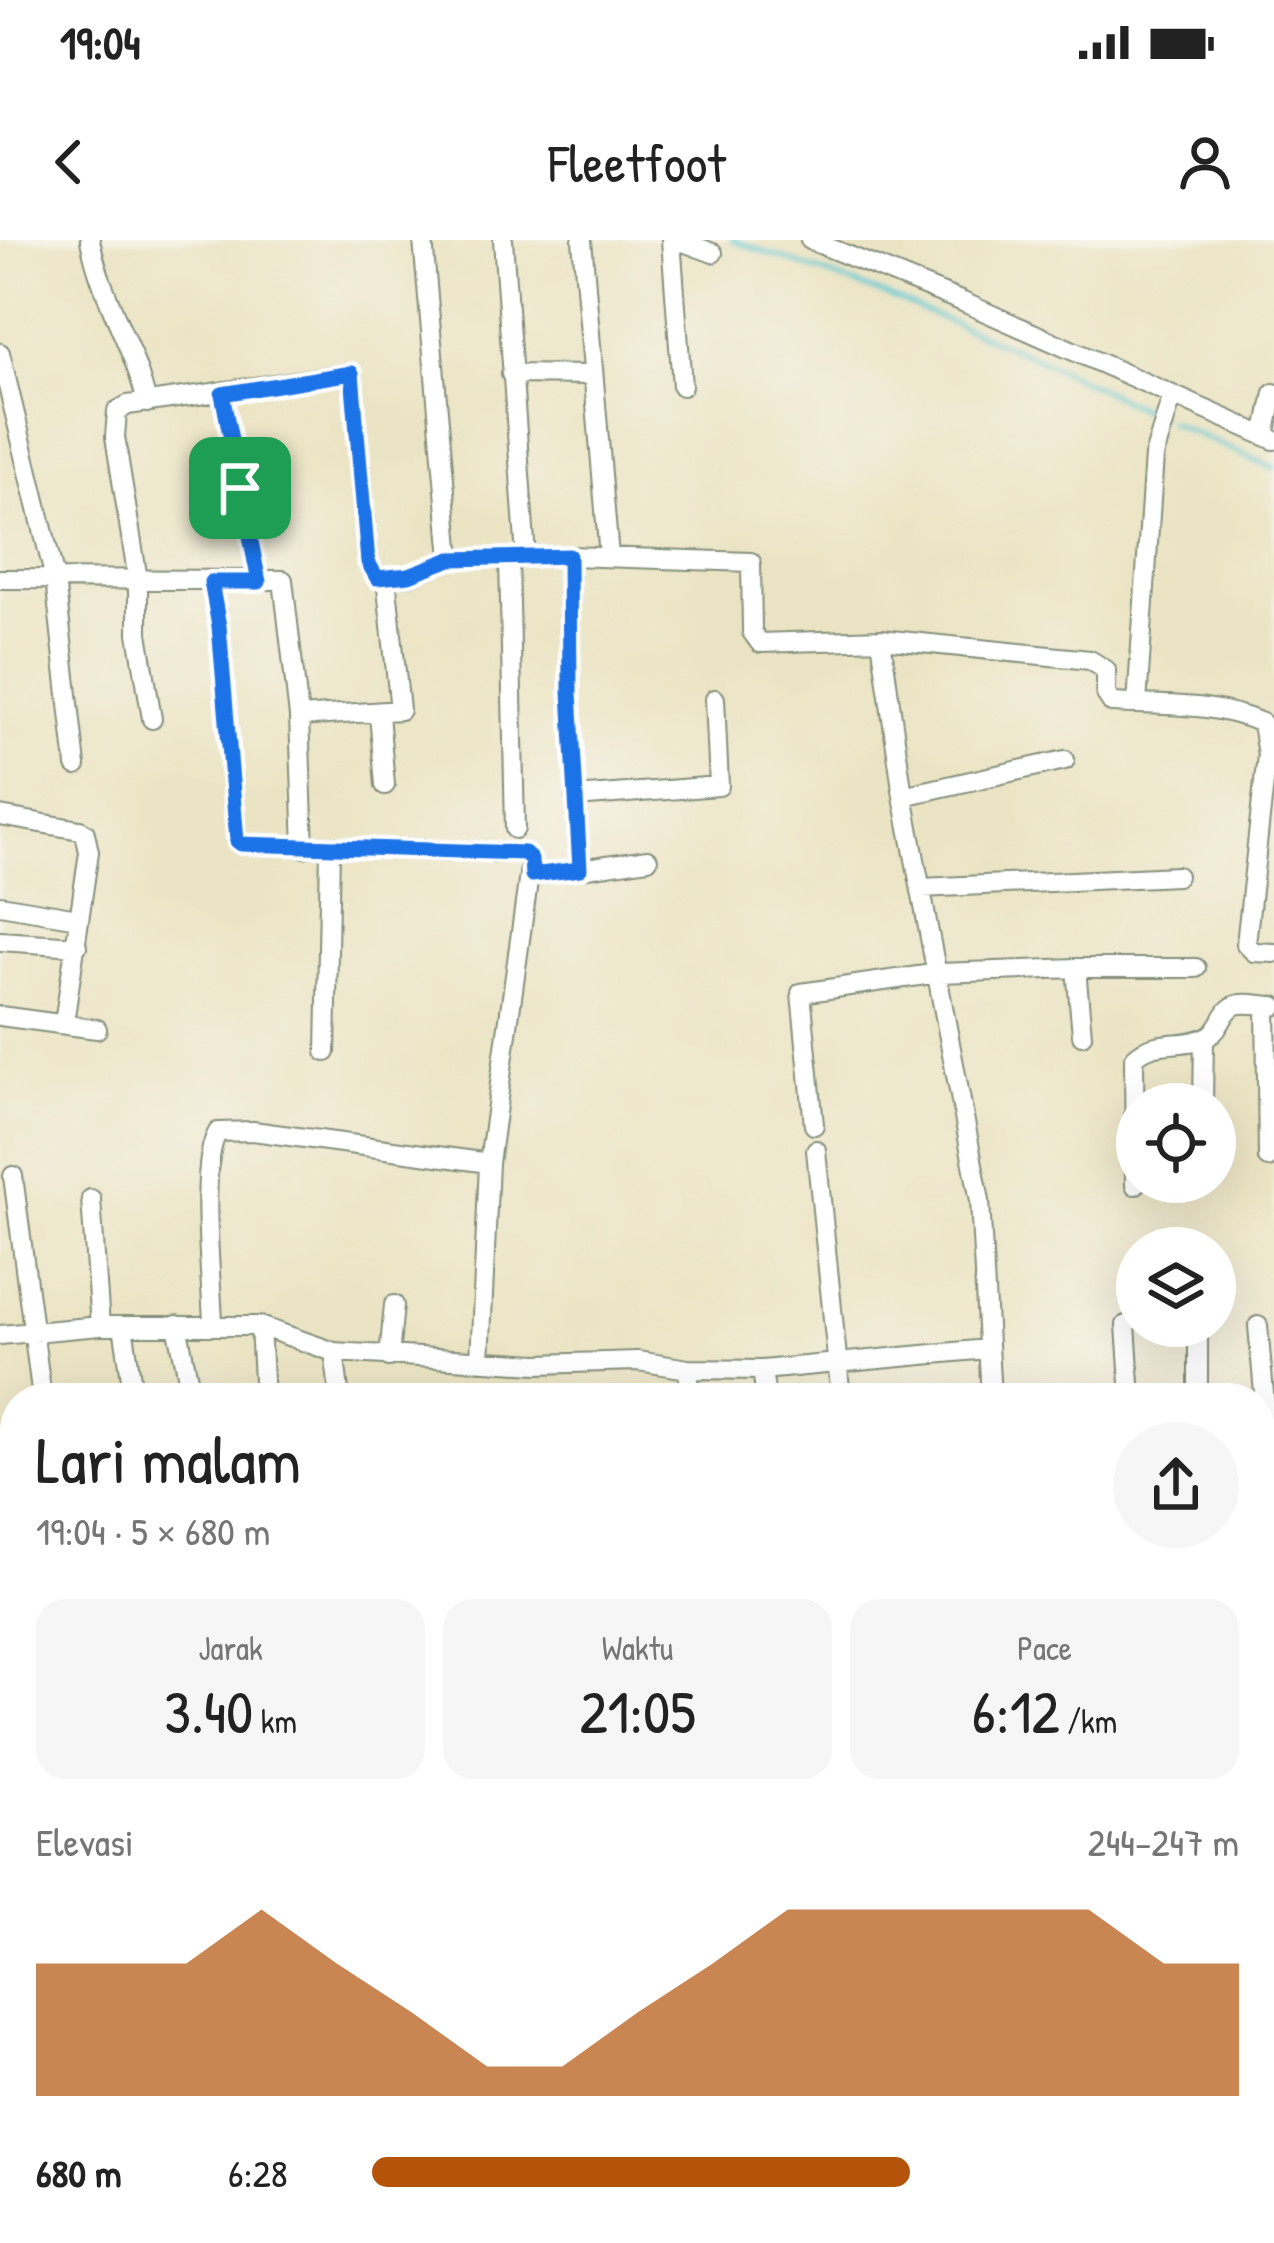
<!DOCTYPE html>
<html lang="id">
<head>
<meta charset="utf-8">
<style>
	body { margin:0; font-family:"Patrick Hand",sans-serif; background:#f6f6f6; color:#222; height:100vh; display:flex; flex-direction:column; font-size:45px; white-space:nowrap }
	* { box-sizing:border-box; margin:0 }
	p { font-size:39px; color:#767676 }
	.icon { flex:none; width:66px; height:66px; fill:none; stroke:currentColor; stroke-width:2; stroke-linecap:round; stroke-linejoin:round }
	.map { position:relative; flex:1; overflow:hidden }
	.sheet { position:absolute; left:0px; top:1143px; width:1275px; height:861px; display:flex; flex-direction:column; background:#fff; border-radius:48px 48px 0 0; box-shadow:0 12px 48px #0002 }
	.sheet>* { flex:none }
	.fabs { position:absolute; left:1116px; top:843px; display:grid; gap:24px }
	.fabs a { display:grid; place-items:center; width:120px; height:120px; border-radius:50%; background:#fff; box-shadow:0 12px 48px #0002; font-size:60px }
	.pin { position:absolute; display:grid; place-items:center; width:102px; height:102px; color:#fff; margin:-51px; border-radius:24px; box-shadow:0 6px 18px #0006 }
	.round { display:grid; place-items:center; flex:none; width:126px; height:126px; border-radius:63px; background:#f6f6f6 }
	.summary { display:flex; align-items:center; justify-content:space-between; height:204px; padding:0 36px }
	h1 { font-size:66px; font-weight:600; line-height:90px }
	.metrics { display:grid; grid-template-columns:repeat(3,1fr); gap:18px; height:204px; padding:12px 36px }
	.metrics div { display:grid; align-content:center; border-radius:30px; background:#f6f6f6; text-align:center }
	.metrics b { font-size:60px; font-weight:600 }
	.metrics small { font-size:33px; font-weight:400 }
	.metrics p { font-size:33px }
	.chart { height:336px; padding:24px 36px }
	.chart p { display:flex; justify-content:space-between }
	.chart svg { width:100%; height:216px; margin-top:12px; fill:#b45309; opacity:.7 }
	ul { padding:0 36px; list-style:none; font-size:39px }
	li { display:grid; grid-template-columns:192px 144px 1fr; align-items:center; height:90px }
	li i { height:30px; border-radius:15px; background:#b45309 }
	.status { display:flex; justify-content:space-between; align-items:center; height:84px; padding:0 60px; background:#fff; direction:ltr }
	.status svg { height:33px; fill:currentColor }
	header { display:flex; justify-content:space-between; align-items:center; height:156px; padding:0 36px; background:#fff; font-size:54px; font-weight:600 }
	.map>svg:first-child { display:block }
</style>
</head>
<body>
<div class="status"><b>19:04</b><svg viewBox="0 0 49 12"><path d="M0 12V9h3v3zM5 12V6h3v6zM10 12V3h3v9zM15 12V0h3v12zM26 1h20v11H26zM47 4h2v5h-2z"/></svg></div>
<header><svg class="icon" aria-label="back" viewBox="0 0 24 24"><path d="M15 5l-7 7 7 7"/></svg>Fleetfoot<svg class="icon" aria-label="person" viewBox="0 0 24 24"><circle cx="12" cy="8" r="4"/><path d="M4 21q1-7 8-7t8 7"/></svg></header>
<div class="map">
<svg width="1274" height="2003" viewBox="0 0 1274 2003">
	<rect width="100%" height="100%" fill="#f7f3e8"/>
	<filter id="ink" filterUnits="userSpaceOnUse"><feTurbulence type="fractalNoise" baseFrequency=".00833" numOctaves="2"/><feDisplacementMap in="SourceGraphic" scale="24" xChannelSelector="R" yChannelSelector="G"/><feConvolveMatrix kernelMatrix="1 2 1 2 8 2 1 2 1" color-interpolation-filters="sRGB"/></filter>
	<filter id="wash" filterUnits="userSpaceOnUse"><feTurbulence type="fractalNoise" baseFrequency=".004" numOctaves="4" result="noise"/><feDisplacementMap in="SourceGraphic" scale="48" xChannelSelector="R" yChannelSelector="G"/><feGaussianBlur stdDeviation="2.7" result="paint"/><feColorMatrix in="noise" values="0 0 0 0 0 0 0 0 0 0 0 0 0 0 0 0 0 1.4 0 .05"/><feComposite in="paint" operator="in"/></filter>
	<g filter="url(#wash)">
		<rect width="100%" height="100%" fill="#ebe4c4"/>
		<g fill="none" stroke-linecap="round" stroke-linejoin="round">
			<!-- stream -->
			<path stroke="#5dcad5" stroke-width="4.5" d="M732,0L887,56L1032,116L1159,177
				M1169,182L1274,228"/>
		</g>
	</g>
	<g filter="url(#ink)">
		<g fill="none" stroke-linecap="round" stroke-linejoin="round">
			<!-- minor casing -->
			<g stroke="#85907c" stroke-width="22">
				<path id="minor" d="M90,0C101,58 134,106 147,163
					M423,0L451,319
					M503,0L526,317
					M582,0L609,317
					M671,0L682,146
					M678,0L713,13
					M810,0L963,62L1274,200
					M0,113L55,339L76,526
					M511,134L592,135
					M222,154L259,342
					M1265,196L1274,153
					M509,318L515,589
					M0,339L283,340L299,477L304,608
					M211,342L219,386L237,601L241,604L525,613L531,620L489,923
					M881,399L903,556L980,961L991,1158
					M1137,464L1154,216L1172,157
					M379,474L385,545
					M299,477L400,470L386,338
					M152,479L138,393V340L115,197L117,171L128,165L352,133L368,322L377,337L409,336L451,319L569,316L751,322L752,392L760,403L881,399L1090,420L1106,430V454L1112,463C1164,466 1214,462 1262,483L1267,515L1246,704L1254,712L1274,713
					M903,556L1065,520
					M575,557L719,546L715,459
					M0,576L80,590L85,593L89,612L64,783
					M580,629L648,619
					M532,635L580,629L570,452L569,316
					M921,648L1177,636
					M0,665L78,678
					M0,701L77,706
					M1076,728H1196
					M1266,766L1268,918
					M0,776L97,789
					M326,812L330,609
					M1203,864L1204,799
					M814,885L801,753L939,733L1076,728L1082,795
					M816,910L841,1158
					M13,936L42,1158
					M1135,945L1134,818C1154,797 1185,809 1209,796C1221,789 1223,771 1234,766C1243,761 1263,766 1274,766
					M91,959L100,1086
					M213,1084C212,1043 198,922 218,892L253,891L489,923L480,1121
					M177,1085L192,1158
					M1126,1085L1131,1158
					M123,1086L134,1158
					M260,1086L264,1158
					M1258,1086L1269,1210
					M1198,1087V1158
					M0,1095L100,1086H260L334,1112L340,1158
					M334,1112L538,1124L638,1121L688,1129L762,1130L987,1109
					M389,1117L394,1065
					M688,1129L691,1158
					M762,1130L766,1158
					M1260,1424H1274
					M1274,1442L1264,1477L1268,1488L1274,1489
					M452,1989L455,2003
					M467,1989L478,2003"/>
			</g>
			<!-- major casing -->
			<g stroke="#85907c" stroke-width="28">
				<path id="major" d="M0,1670L15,1679
					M0,1716L15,1725
					M503,1989L532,2003
					M592,1989L621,2003"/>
			</g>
			<!-- minor -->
			<use href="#minor" stroke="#fff" stroke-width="18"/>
			<!-- major -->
			<use href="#major" stroke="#fff" stroke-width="24"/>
		</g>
	</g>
	<g fill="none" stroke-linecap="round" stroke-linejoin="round" filter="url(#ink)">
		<!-- route casing -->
		<g stroke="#fff" stroke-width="24">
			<path id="route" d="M352,133L368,322L377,338L409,335L451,319L569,316L570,452L580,629L532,635L531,620L525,613L241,604L237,601L219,386L211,342H259L222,154Z"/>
		</g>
		<!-- route -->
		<use href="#route" stroke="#1a73e8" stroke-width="15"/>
	</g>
</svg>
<div class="fabs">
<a><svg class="icon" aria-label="locate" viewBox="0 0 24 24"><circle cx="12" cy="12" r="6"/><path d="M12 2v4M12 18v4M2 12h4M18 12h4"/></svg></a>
<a><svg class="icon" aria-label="layers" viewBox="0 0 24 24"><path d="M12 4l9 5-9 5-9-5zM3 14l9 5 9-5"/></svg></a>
</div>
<div class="pin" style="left:240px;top:248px;background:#1e9e55"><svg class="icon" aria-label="arrive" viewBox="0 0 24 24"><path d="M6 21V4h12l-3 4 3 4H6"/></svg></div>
<section class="sheet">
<div class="summary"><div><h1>Lari malam</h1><p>19:04 · 5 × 680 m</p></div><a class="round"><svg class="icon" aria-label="share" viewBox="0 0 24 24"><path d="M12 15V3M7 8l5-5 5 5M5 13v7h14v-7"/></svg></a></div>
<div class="metrics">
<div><p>Jarak</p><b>3.40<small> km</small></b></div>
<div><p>Waktu</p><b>21:05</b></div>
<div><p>Pace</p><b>6:12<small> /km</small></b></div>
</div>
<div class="chart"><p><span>Elevasi</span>244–247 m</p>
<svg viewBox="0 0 160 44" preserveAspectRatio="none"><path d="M0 44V17L10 17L20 17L30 6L40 17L50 27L60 38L70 38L80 27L90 17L100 6L110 6L120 6L130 6L140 6L150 17L160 17V44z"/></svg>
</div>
<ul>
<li><b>680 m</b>6:28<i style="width:62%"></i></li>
</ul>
</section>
</div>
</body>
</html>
